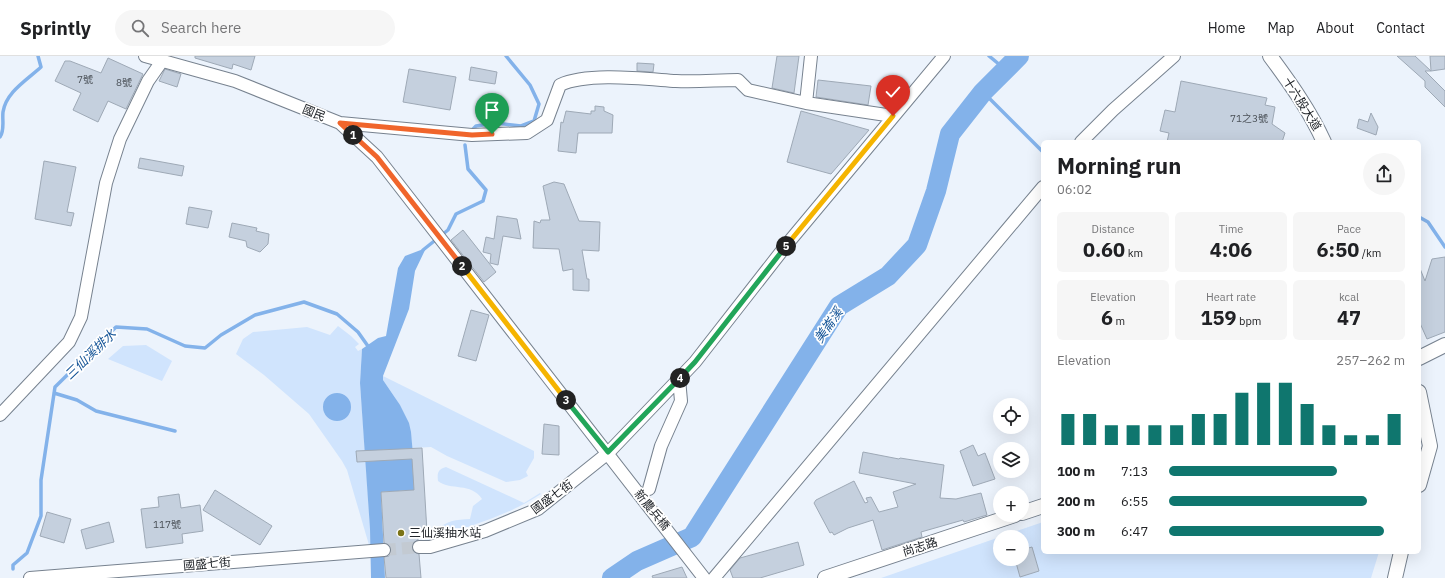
<!DOCTYPE html>
<html lang="en">
<head>
<meta charset="utf-8">
<style>
	body { margin:0; font-family:"IBM Plex Sans","Noto Sans TC",sans-serif; background:#f6f6f6; color:#202124; height:100vh; display:flex; flex-direction:column; font-size:15px; white-space:nowrap }
	* { box-sizing:border-box; margin:0 }
	p { font-size:13px; color:#757577 }
	.icon { flex:none; width:22px; height:22px; fill:none; stroke:currentColor; stroke-width:2; stroke-linecap:round; stroke-linejoin:round }
	.map { position:relative; flex:1; overflow:hidden }
	.drawer { position:absolute; left:1041px; top:84px; width:380px; height:414px; display:flex; flex-direction:column; background:#fff; border-radius:6px; box-shadow:0 4px 16px #0002 }
	.drawer>* { flex:none }
	.controls { position:absolute; left:993px; top:342px; display:grid; gap:8px }
	.controls a { display:grid; place-items:center; width:36px; height:36px; border-radius:50%; background:#fff; box-shadow:0 4px 16px #0002; font-size:20px }
	.pin { position:absolute; display:grid; place-items:center; width:34px; height:34px; color:#fff; margin:-41px -17px; border-radius:50% 50% 50% 0; rotate:-45deg; box-shadow:0 0 4px #0007 }
	.pin .icon { rotate:45deg }
	.km { position:absolute; width:20px; height:20px; margin:-10px; border-radius:50%; background:#222; color:#fff; font-size:11px; line-height:20px; text-align:center }
	.round { display:grid; place-items:center; flex:none; width:42px; height:42px; border-radius:21px; background:#f6f6f6 }
	.headline { display:flex; align-items:center; justify-content:space-between; height:68px; padding:0 16px }
	h1 { font-size:22px; font-weight:700; line-height:30px }
	.figures { display:grid; grid-template-columns:repeat(3,1fr); gap:6px; height:68px; padding:4px 16px }
	.figures div { display:grid; align-content:center; border-radius:6px; background:#f6f6f6; text-align:center }
	.figures b { font-size:20px; font-weight:700 }
	.figures small { font-size:11px; font-weight:400 }
	.figures p { font-size:11px }
	.chart { height:112px; padding:8px 16px }
	.chart p { display:flex; justify-content:space-between }
	.chart svg { width:100%; height:72px; margin-top:4px; stroke:#0f766e; stroke-width:6 }
	ul { padding:0 16px; list-style:none; font-size:13px }
	li { display:grid; grid-template-columns:64px 48px 1fr; align-items:center; height:30px }
	li i { height:10px; border-radius:5px; background:#0f766e }
	header { display:flex; align-items:center; gap:24px; box-sizing:border-box; height:56px; padding:0 20px; background:#fff; border-bottom:1px solid #e0e0e0 }
	header strong { font-size:19px }
	nav { display:flex; gap:22px; margin-inline-start:auto; font-size:14px }
	.search { width:280px; height:36px; background:#f6f6f6; display:flex; align-items:center; gap:10px; box-sizing:border-box; padding:0 14px; border-radius:22px; color:#757577; font-size:15px }
	.map>svg:first-child { display:block }
</style>
</head>
<body>
<header>
<strong>Sprintly</strong>
<div class="search"><svg class="icon" aria-label="search" viewBox="0 0 24 24"><circle cx="10" cy="10" r="6"/><path d="M15 15l6 6"/></svg>Search here</div>
<nav><a>Home</a><a>Map</a><a>About</a><a>Contact</a></nav>
</header>
<div class="map">
<svg width="1445" height="522" viewBox="0 0 1445 522">
	<rect width="100%" height="100%" fill="#ecf3fc"/>
	<!-- green -->
	<path fill="#d0e4fd" fill-rule="evenodd" d="M338,270L351,280L359,288L355,291L358,295L362,293L360,327L365,395L357,406H366L371,488L369,489L347,414L342,405L309,358L264,319L236,298L243,283L253,276L307,271L330,279Z
		M146,289L172,305L162,325L108,303L123,290Z
		M383,320L534,395V402L526,416L528,420L520,424L506,426L447,400L431,391L412,392C411,362 399,348 383,324Z
		M446,411L524,447L540,437L541,438C507,460 474,468 436,482V475C446,464 456,464 470,463L473,450L482,443C471,426 451,435 438,425C437,417 438,413 446,411Z
		M1043,466V496H1379L1371,522H881ZM1000,481H1022V503H1000Z"/>
	<!-- water -->
	<path fill="#83b2ea" d="M426,192L415,215L409,253L383,320V324L400,349L409,367L411,376L416,434L381,436L385,522H371L370,473L360,327L362,293L378,282L386,280L398,212L405,200Z
		M323 351a14 14 0 1 1 28 0a14 14 0 1 1-28 0Z"/>
	<g fill="none" stroke-linecap="round" stroke-linejoin="round">
		<!-- stream -->
		<path stroke="#83b2ea" stroke-width="3.5" d="M989,0L1006,14
			M983,36L1043,96
			M471,75L476,70L496,67L521,70L534,65L539,48L530,29L506,0
			M0,81C5,74 2,64 3,56C6,36 27,24 41,11L38,0
			M1419,161L1428,166L1445,191
			M423,194L448,174L456,158L483,145L486,134L468,113L465,89
			M54,337L77,344L96,355L175,375
			M13,513V509L27,497L41,460V424L55,331L116,271L147,273L185,290L205,292L221,279L255,259L304,246L337,258L358,276L370,293"/>
		<!-- river -->
		<path stroke="#83b2ea" stroke-width="20" d="M612,522L637,505L692,481L839,250L888,220L917,189L936,135L950,78L983,36L1019,0"/>
	</g>
	<!-- building -->
	<path fill="#c5d0de" stroke="#9ea9b6" d="M195,0H255L251,14L233,8L232,13L195,2Z
		M777,0H799L794,37L772,32Z
		M1397,0H1415L1431,15H1425L1445,35V51L1425,31V25Z
		M1430,0H1445V13L1431,15Z
		M108,2L143,18L126,53L108,45L98,66L73,54L81,37L55,25L65,5H70L101,17Z
		M637,7L654,8L653,16L637,15Z
		M471,11L497,16L495,28L469,24Z
		M165,13L181,18L177,31L159,25Z
		M409,13L456,21L450,54L403,46Z
		M818,24L871,30L868,49L816,41Z
		M1181,25L1267,42L1265,49L1275,51L1272,68L1285,77L1282,86H1167L1169,77L1160,75L1165,54L1175,56Z
		M595,50L604,51V55L613,59L612,77H578L576,97L558,95L561,66L563,67L566,55L591,58V55H595Z
		M801,55L869,74L831,118L787,106Z
		M1371,57L1378,71L1376,79L1357,72L1359,63L1368,66Z
		M140,102L184,110L182,120L138,112Z
		M44,105L76,111L67,156L74,157L71,170L35,163Z
		M554,126L564,128L579,165L600,166L599,195L582,194L587,223H589V235L573,234V213L563,215L559,193L533,192L534,165L540,167L541,164H550L543,130Z
		M189,151L212,155L208,172L186,168Z
		M497,160L517,163L521,183L503,180L498,209L490,207L491,198L483,196L486,181L494,183Z
		M232,167L257,172L256,175L269,178L268,188L260,196L247,191L246,185L229,181Z
		M463,174L496,216L484,226L451,184Z
		M1445,201V276L1427,283L1419,265V210L1425,225L1432,203Z
		M471,254L489,259L476,305L458,300Z
		M544,368L559,370V399L542,398Z
		M973,389L978,400L985,397L995,423L973,430L960,395Z
		M422,392L427,476H418V484L413,487L412,491L413,495L419,498L421,522H386L384,501L389,500L391,494L390,489L384,487L381,436L414,434L412,403L357,406L356,395Z
		M863,396L899,403L900,402L944,409L940,442L956,443L981,437L987,459L964,466L963,464L921,476L922,481L882,494L873,464L848,472L834,479L832,476L830,477L814,447L816,444L854,425L865,447L868,446L866,442L871,441L879,456L898,451L893,436L916,428L859,417Z
		M215,434L272,470L260,489L203,454Z
		M179,438L181,452L200,449L203,475L182,478L183,487L146,492L141,453L159,451L158,441Z
		M47,456L71,463L64,487L40,480Z
		M109,466L114,486L86,493L81,474Z
		M798,486L804,509L760,522H733L730,514L740,502Z
		M1032,491L1039,515L1020,521L1015,503H1022V494Z
		M682,511L687,522H653L652,520Z"/>
	<g fill="none" stroke-linecap="round" stroke-linejoin="round">
		<!-- minor-tunnel -->
		<path stroke="#c3cad2" stroke-width="12" stroke-dasharray="12 6" stroke-linecap="butt" d="M384,494L419,491"/>
		<!-- minor casing -->
		<g stroke="#77828f" stroke-width="14">
			<path id="minor" d="M145,0L235,25L340,67L377,101L704,522
				M811,0L806,47L893,60
				M340,67L472,79L527,77L547,64L560,29C588,16 645,23 676,25C697,26 718,24 738,24L748,34L806,47
				M1081,86L1113,54L1174,0
				M0,359L69,286L81,261L106,127L120,83L148,25L162,5
				M649,433L661,390L681,345L679,323
				M419,491H430L485,475L538,453L608,397L695,306L788,187L944,0
				M30,522L384,494
				M714,522L1043,131"/>
		</g>
		<!-- tertiary casing -->
		<g stroke="#77828f" stroke-width="16">
			<path id="tertiary" d="M1270,0C1290,27 1310,55 1324,86
				M1419,302L1445,289
				M1419,336L1430,390L1419,429
				M1022,457L1043,450
				M825,522L1015,459
				M1395,522L1401,496"/>
		</g>
		<!-- minor -->
		<use href="#minor" stroke="#fff" stroke-width="12"/>
		<!-- tertiary -->
		<use href="#tertiary" stroke="#fff" stroke-width="14"/>
	</g>
	<g fill="none" stroke-linecap="round" stroke-linejoin="round">
		<!-- split-1 casing -->
		<g stroke="#fff" stroke-width="8">
			<path id="split-1" d="M353,79L340,67L472,79L492,78"/>
		</g>
		<!-- split-2 casing -->
		<g stroke="#fff" stroke-width="8">
			<path id="split-2" d="M353,79L377,101L462,210"/>
		</g>
		<!-- split-3 casing -->
		<g stroke="#fff" stroke-width="8">
			<path id="split-3" d="M462,210L566,344"/>
		</g>
		<!-- split-4 casing -->
		<g stroke="#fff" stroke-width="8">
			<path id="split-4" d="M566,344L608,396L680,322"/>
		</g>
		<!-- split-5 casing -->
		<g stroke="#fff" stroke-width="8">
			<path id="split-5" d="M680,322L695,306L786,190"/>
		</g>
		<!-- split-6 casing -->
		<g stroke="#fff" stroke-width="8">
			<path id="split-6" d="M786,190L893,60"/>
		</g>
		<!-- split-1 -->
		<use href="#split-1" stroke="#f0652b" stroke-width="5"/>
		<!-- split-2 -->
		<use href="#split-2" stroke="#f0652b" stroke-width="5"/>
		<!-- split-3 -->
		<use href="#split-3" stroke="#f5b400" stroke-width="5"/>
		<!-- split-4 -->
		<use href="#split-4" stroke="#22a559" stroke-width="5"/>
		<!-- split-5 -->
		<use href="#split-5" stroke="#22a559" stroke-width="5"/>
		<!-- split-6 -->
		<use href="#split-6" stroke="#f5b400" stroke-width="5"/>
	</g>
	<!-- markers -->
	<circle fill="#7a7316" stroke="#fff" stroke-width="1.5" cx="401" cy="477" r="4"/>
	<g text-anchor="middle" stroke-width="3.5" stroke-linejoin="round" paint-order="stroke">
		<!-- number labels -->
		<g font-size="10" fill="#4a5057">
			<text x="85" y="27">7號</text>
			<text x="124" y="30">8號</text>
			<text x="1249" y="66">71之3號</text>
			<text x="167" y="472">117號</text>
		</g>
		<!-- street labels -->
		<g font-size="12" fill="#21252a" stroke="#fff">
			<text transform="translate(1302 48) rotate(58)" y="4">十六股大道</text>
			<text transform="translate(314 57) rotate(22)" y="4">國民</text>
			<text transform="translate(552 441) rotate(-36)" y="4">國盛七街</text>
			<text transform="translate(652 454) rotate(51)" y="4">新農兵橋</text>
			<text transform="translate(920 491) rotate(-18)" y="4">尚志路</text>
			<text transform="translate(207 508) rotate(-5)" y="4">國盛七街</text>
		</g>
		<!-- poi labels -->
		<g font-size="12" fill="#21252a" stroke="#fff" text-anchor="start">
			<text x="409" y="481">三仙溪抽水站</text>
		</g>
		<!-- water labels -->
		<g font-size="13" font-style="italic" fill="#145497" stroke="#fff">
			<text transform="translate(828 269) rotate(-55)" y="5">美崙溪</text>
			<text transform="translate(90 298) rotate(-44)" y="5">三仙溪排水</text>
		</g>
	</g>
</svg>
<div class="controls">
<a><svg class="icon" aria-label="locate" viewBox="0 0 24 24"><circle cx="12" cy="12" r="6"/><path d="M12 2v4M12 18v4M2 12h4M18 12h4"/></svg></a>
<a><svg class="icon" aria-label="layers" viewBox="0 0 24 24"><path d="M12 4l9 5-9 5-9-5zM3 14l9 5 9-5"/></svg></a>
<a>+</a>
<a>−</a>
</div>
<div class="pin" style="left:492px;top:78px;background:#1e9e55"><svg class="icon" aria-label="arrive" viewBox="0 0 24 24"><path d="M6 21V4h12l-3 4 3 4H6"/></svg></div>
<div class="pin" style="left:893px;top:60px;background:#d93025"><svg class="icon" aria-label="check" viewBox="0 0 24 24"><path d="M5 12l5 5 9-10"/></svg></div>
<b class="km" style="left:353px;top:79px">1</b>
<b class="km" style="left:462px;top:210px">2</b>
<b class="km" style="left:566px;top:344px">3</b>
<b class="km" style="left:680px;top:322px">4</b>
<b class="km" style="left:786px;top:190px">5</b>
<section class="drawer">
<div class="headline"><div><h1>Morning run</h1><p>06:02</p></div><a class="round"><svg class="icon" aria-label="share" viewBox="0 0 24 24"><path d="M12 15V3M7 8l5-5 5 5M5 13v7h14v-7"/></svg></a></div>
<div class="figures">
<div><p>Distance</p><b>0.60<small> km</small></b></div>
<div><p>Time</p><b>4:06</b></div>
<div><p>Pace</p><b>6:50<small> /km</small></b></div>
</div>
<div class="figures">
<div><p>Elevation</p><b>6<small> m</small></b></div>
<div><p>Heart rate</p><b>159<small> bpm</small></b></div>
<div><p>kcal</p><b>47</b></div>
</div>
<div class="chart"><p><span>Elevation</span>257–262 m</p>
<svg viewBox="0 0 160 44" preserveAspectRatio="none"><path d="M5 44V25M15 44V25M25 44V32M35 44V32M45 44V32M55 44V32M65 44V25M75 44V25M85 44V12M95 44V6M105 44V6M115 44V19M125 44V32M135 44V38M145 44V38M155 44V25"/></svg>
</div>
<ul>
<li><b>100 m</b>7:13<i style="width:71%"></i></li>
<li><b>200 m</b>6:55<i style="width:84%"></i></li>
<li><b>300 m</b>6:47<i style="width:91%"></i></li>
</ul>
</section>
</div>
</body>
</html>
